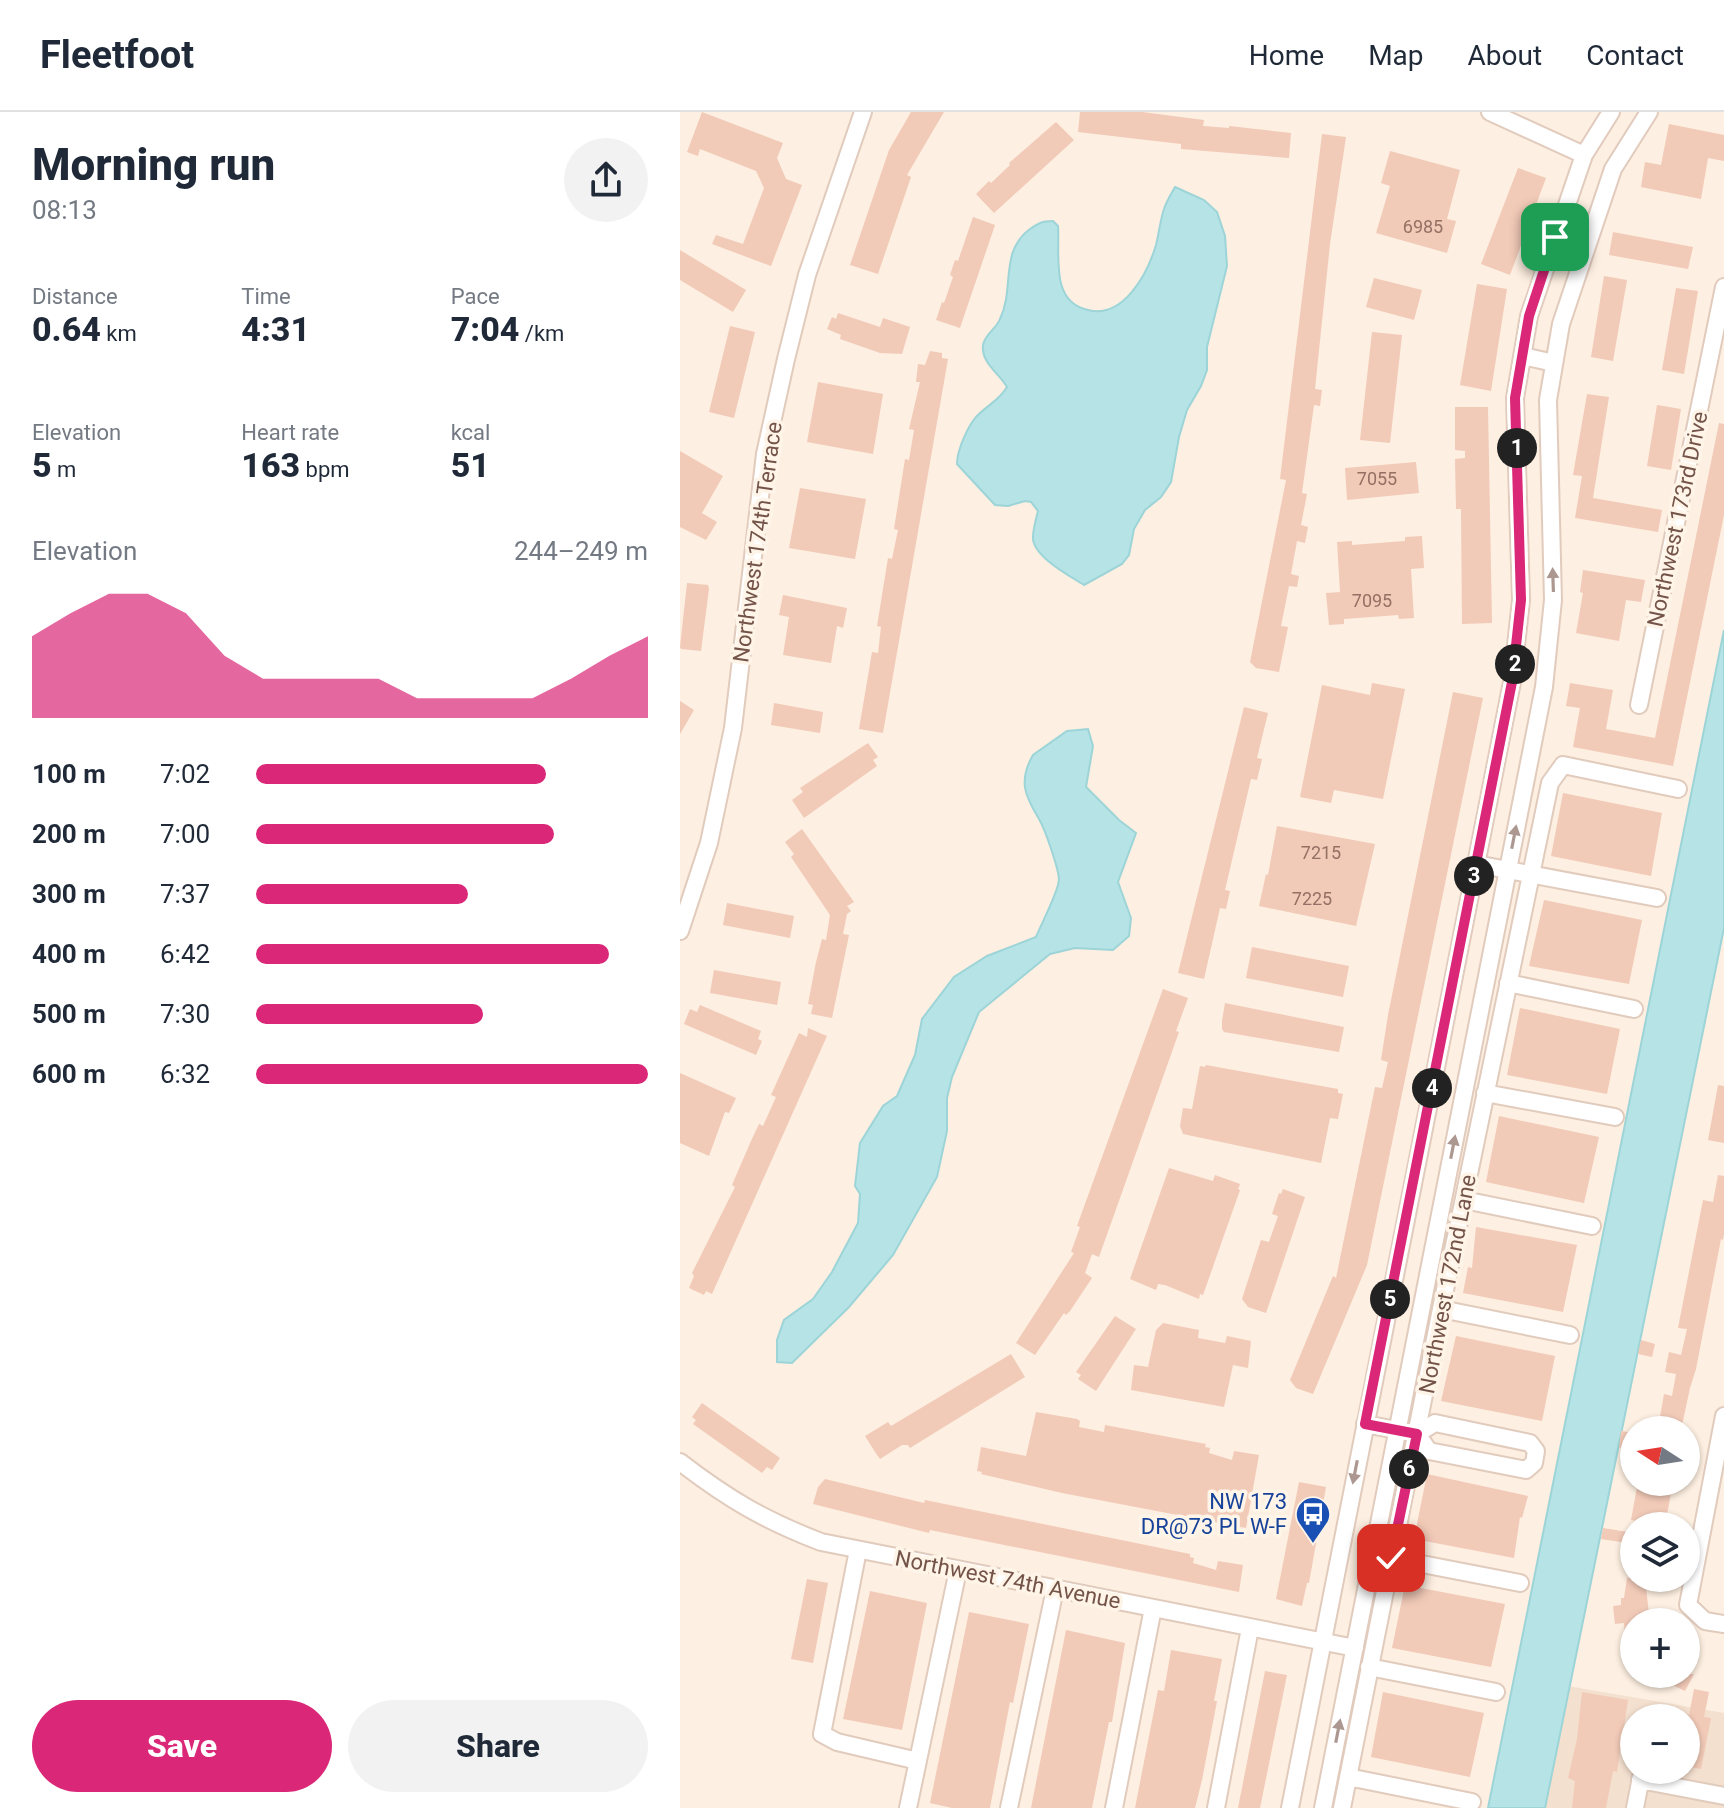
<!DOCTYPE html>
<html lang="en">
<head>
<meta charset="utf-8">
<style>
	body { margin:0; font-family:Roboto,sans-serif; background:#f2f2f3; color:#1f2937; height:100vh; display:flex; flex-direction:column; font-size:30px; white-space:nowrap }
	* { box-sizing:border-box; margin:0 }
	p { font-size:26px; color:#747a83 }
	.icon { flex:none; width:44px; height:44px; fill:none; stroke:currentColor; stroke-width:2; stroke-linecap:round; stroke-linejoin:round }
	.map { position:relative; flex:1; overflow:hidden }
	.details { display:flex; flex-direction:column; background:#fff; width:680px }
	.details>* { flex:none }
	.needle { width:52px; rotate:282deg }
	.controls { position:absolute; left:940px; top:1304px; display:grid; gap:16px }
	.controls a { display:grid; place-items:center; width:80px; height:80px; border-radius:50%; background:#fff; box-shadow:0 2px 6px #0004; font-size:40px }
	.pin { position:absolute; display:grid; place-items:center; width:68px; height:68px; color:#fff; margin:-34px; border-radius:16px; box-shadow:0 4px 12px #0006 }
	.km { position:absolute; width:40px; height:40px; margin:-20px; border-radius:50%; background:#222; color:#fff; font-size:22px; line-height:40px; text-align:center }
	.round { display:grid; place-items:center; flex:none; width:84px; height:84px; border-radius:42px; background:#f2f2f3 }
	.summary { display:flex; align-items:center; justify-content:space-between; height:136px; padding:0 32px }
	h1 { font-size:44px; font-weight:800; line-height:60px }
	.stats { display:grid; grid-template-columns:repeat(3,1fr); gap:12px; height:136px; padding:8px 32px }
	.stats div { display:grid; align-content:center }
	.stats b { font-size:34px; font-weight:800 }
	.stats small { font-size:22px; font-weight:400 }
	.stats p { font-size:22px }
	.chart { height:224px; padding:16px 32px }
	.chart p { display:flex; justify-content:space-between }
	.chart svg { width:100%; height:144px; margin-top:8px; fill:#db2777; opacity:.7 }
	.cta { display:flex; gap:16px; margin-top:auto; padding:16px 32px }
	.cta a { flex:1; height:92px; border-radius:48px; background:#db2777; color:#fff; font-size:32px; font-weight:800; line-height:92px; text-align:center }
	.cta a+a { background:#f2f2f3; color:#1f2937 }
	ul { padding:0 32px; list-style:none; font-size:26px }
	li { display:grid; grid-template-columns:128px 96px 1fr; align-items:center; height:60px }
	li i { height:20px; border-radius:10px; background:#db2777 }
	header { display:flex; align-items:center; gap:48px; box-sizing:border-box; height:112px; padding:0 40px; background:#fff; border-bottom:2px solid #e0e1e3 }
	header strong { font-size:38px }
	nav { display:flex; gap:44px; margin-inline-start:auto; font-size:28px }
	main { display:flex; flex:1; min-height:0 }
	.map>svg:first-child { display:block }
</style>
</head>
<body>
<header>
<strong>Fleetfoot</strong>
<nav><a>Home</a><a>Map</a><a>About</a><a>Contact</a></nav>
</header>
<main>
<section class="details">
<div class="summary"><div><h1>Morning run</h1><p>08:13</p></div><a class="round"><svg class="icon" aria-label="share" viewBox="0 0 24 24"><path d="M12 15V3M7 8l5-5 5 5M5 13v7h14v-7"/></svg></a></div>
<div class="stats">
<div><p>Distance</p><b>0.64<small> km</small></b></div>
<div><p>Time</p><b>4:31</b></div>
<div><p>Pace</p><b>7:04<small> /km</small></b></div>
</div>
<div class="stats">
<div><p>Elevation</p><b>5<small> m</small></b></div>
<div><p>Heart rate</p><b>163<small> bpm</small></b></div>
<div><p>kcal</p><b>51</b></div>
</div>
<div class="chart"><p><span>Elevation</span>244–249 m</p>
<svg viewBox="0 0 160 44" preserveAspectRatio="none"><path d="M0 44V19L10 12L20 6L30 6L40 12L50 25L60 32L70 32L80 32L90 32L100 38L110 38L120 38L130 38L140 32L150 25L160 19V44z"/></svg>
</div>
<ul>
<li><b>100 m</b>7:02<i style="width:74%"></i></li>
<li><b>200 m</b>7:00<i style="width:76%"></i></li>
<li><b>300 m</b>7:37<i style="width:54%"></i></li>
<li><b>400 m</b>6:42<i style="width:90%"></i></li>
<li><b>500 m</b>7:30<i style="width:58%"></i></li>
<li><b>600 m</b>6:32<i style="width:100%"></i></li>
</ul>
<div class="cta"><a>Save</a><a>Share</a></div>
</section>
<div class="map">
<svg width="1044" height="1696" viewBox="0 0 1044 1696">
	<rect width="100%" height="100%" fill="#fdefe1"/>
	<!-- residential -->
	<path fill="#f4e0cf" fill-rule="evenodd" d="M888,1574L1044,1601V1696H865ZM954,1606H1006V1658H954Z"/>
	<!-- water -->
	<path fill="#b6e4e6" stroke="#9cd4d8" stroke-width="2" d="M495,75L524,88L537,100L545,124L547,154L527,235V258L521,274L507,298L499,325L491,370L481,385L465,398L454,417L449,443L442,452L404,473C390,464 352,444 353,425C353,417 356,407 358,399L351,390L345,389L328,394L315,393L277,352C277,338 289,310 300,301C311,291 320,287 327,275C319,261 301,251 303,233C305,222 316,217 320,207C335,176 319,140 350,117C359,111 362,109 373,109L378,114C380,144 370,190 408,198C443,207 467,163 476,133C479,121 480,109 484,97C486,90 491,82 495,75Z
		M1044,518V816L865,1696H808Z
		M408,617L413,634L406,675L439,708L456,721L438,770L451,806L449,824L433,838L395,836L370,842L299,900L272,965L267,986V1019L257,1065L213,1143L169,1195L112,1251L97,1250V1228L104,1208L133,1187L152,1160L178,1111L180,1082L175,1074L180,1031L203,994L217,984L235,943L242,907L274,865L307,844L356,825C361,812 379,779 379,767C378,755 365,717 359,707C345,684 338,669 353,643L387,619Z"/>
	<!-- building -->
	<path fill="#f2cab8" d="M22,0L103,31L97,46L106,67L122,73L91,154L32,132L36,123L63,132L84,76L76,59L20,37L18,44L7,40Z
		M231,0H264L227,63L231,65L198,162L170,153L209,38Z
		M400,0H462L524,8L523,14L549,16V14L611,21L609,46L501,37V32L398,20Z
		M376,10L394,28L314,101L296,82L309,69L311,71L330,53L329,51Z
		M989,12L1044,23V49L1028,46L1021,87L961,75L965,50L981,53Z
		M642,22L666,25L650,132L635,277L642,278L640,294L634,293L622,381L627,382L621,413L628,415L625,431L617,429L611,462L619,464L617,475L609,474L601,514L608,515L599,560L576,556L570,550L606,368L600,367Z
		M710,39L780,58L767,107L776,109L767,141L696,121L710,74L701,71Z
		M838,56L866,66L830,163L801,152Z
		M293,105L315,113L280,216L256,208L262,190L264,191L273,165L270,163L275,148L278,149Z
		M933,120L1013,135L1008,157L929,143Z
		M0,138L66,178L53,200L0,168Z
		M924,164L947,168L933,249L911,245Z
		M694,166L742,178L734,208L686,195Z
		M797,172L827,177L811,279L780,273Z
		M996,176L1018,179L1004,262L982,258Z
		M158,201L200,215L203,206L230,215L222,242L200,241L160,227L161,223L147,217L152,205L156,207Z
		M50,214L75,220L54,306L29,300Z
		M692,220L722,223L710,331L680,328Z
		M250,239L262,241V246L268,247L203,621L179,617L192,540L198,541L201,515L197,514L208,446L212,447L218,418L214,417L225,347L229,348L234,318L229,317L240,270H236L238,252L245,253Z
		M138,270L203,282L193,342L127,330Z
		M907,282L929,285L913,386L982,398L978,420L895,406L902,364L893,363Z
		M977,293L1001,297L991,358L967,354Z
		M775,295H808L812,511L782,512L781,397H776L775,347L785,346V339L775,338Z
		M1039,311L1044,312V403L993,654L893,635L900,596L886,594L890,571L933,578L926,617L975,626Z
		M0,339L43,364L22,401L37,410L26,428L0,415Z
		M736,350L739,381L667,388L665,356Z
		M120,376L186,387L175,447L109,436Z
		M742,424L744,456L731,457L734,506L719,507L718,503L664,507V512L649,513L646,481L660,480L657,430L672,429V433L725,429V425Z
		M903,458L965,468L961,490L946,488L939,529L896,521L903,481L900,480Z
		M7,471L28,473L29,477L21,539L1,537L0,535Z
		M103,483L167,496L163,516L157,514L151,551L103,543L109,505L99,503Z
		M692,571L725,577L703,687L654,678L651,691L620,685L642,573L690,583Z
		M773,580L803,586L687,1153L633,1282L616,1276L610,1268L653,1164L656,1166L695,975L702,976L708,950L701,948L708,903Z
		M0,589L14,598L0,622Z
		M94,591L143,600L140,621L91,613Z
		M564,595L588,601L577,646L582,647L577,668L571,667L545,778L550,779L546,797L540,796L524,867L498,861Z
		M188,631L198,645L193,648L197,654L124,706L112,688L123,680L120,676Z
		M883,681L982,701L971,764L871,744Z
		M597,714L695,732L676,814L579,794L586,762L588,763Z
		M122,717L174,790L167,794L171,799L167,802L163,822L169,823L152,906L131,902L133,893L128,892L136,850L142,827L146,828L150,803L111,745L114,742L105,730Z
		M864,788L962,808L949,872L849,854Z
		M47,791L114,804L110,826L43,813Z
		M572,835L669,854L663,885L566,866Z
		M34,858L101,870L97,893L30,881Z
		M483,877L508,886L496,919L499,920L419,1145L412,1142L405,1161L412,1166L390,1199L386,1203L384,1201L355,1243L336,1231L394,1141L391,1140L400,1115L397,1114Z
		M545,891L664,915L659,940L544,920L542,917V909Z
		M20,893L81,919L78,927L82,929L76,943L4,912L10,897L17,900Z
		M840,896L940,917L927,982L827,963Z
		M128,916L147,924L32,1182L26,1179L24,1183L9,1176L14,1164L12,1161L55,1075L52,1073L71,1029L79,1012L83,1014L96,985L91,983L119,921L127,925Z
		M526,953L658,977V981L663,982L658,1007L650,1006L641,1051L503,1022L500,1014L503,996L512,997L520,954L525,955Z
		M0,961L56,986L49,1001L45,1000L29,1044L0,1031Z
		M1038,973L1044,974V1031L1028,1028Z
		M819,1004L919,1025L904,1091L806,1070Z
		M489,1056L533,1069L535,1063L560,1072L558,1077L560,1078L523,1183L520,1182L519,1187L485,1173L478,1172L476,1178L450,1167Z
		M1038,1063L1044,1064V1122L1043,1128L1041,1127L1016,1257L1010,1276L1001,1318L978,1316L984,1282L992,1284L996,1262L985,1260L989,1240L1001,1243L1007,1217L998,1216L1023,1088L1033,1090Z
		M603,1077L625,1085L586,1201L568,1195L562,1187L581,1128L589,1130L598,1104L592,1102L599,1081L601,1082Z
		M796,1115L897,1133L883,1200L783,1181L788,1155L792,1156Z
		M435,1204L456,1217L416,1279L398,1267L401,1263L396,1260Z
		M483,1211L519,1218L518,1226L545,1231L547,1224L571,1229L568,1256L553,1253L544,1295L451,1278L454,1253L468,1255L476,1218Z
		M776,1224L875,1244L862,1309L761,1289Z
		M961,1228L975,1232L972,1245L958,1242Z
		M331,1242L345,1265L230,1336L228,1333H222L200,1347L195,1340L185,1324L208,1310L211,1314Z
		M22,1291L100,1346L92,1358L87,1355L82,1361L13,1312L16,1308L12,1305Z
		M356,1300L397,1307L400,1309L399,1315L424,1320L425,1313L526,1332L525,1335L530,1336L529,1341L552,1348L554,1339L579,1343L566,1416L382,1381L301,1362L302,1360L297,1359L301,1335L346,1344Z
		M941,1319L954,1321V1338L939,1336Z
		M747,1362L848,1384L842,1406L840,1405L834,1446L734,1427Z
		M145,1367L244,1391L245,1388L510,1442V1445L514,1446L513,1451L536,1458L538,1449L563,1453L559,1480L250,1418L249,1421L133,1392L138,1375Z
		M619,1370L646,1375L629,1471H627L622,1494L596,1487Z
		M957,1375L991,1381L985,1414L951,1408Z
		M923,1416L954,1421V1432L921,1427Z
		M947,1466H965L969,1502H964L965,1510H954V1534H946L944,1511L935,1512L933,1494L941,1493V1486H944Z
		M127,1467L148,1471L133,1551L111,1547Z
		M725,1473L825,1492L811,1555L712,1536Z
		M190,1479L247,1491L222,1618L163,1607Z
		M289,1500L349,1512L333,1591L330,1590L310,1696H272L250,1691Z
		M386,1518L445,1531L432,1610H429L412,1696H351Z
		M491,1538L542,1547L534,1589H537L522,1668L515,1696H455L478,1578L484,1579Z
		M585,1559L607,1563L580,1696H558Z
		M969,1562H1014L1005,1579Z
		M1014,1577L1029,1580L1024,1605L1031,1606L1021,1657L1006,1654V1602L1009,1603Z
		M703,1580L804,1601L790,1665L691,1645Z
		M902,1580L948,1588L937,1660L933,1659L926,1696H892L895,1669L888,1666L897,1627Z"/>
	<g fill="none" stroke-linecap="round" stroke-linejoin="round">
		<!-- minor casing -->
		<g stroke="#e1cbbd" stroke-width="20">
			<path id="minor" d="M810,0L904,43
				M843,244L874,251
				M959,593L1044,175
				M796,752L977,786
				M0,819L29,731L53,616L85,342L106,247L127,163L183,0
				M828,871L954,897
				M805,981L935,1005
				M784,1088L912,1114
				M761,1197L890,1223
				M1044,1304L1008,1493L1025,1509L1044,1512
				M685,1312L737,1322L749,1339L846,1358L854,1351L856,1339L850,1331L755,1311L737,1322
				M0,1350C48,1387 84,1408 141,1430L675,1536
				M178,1438L142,1622L157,1630L238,1649
				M711,1446L840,1471
				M689,1555L816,1580
				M668,1665L792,1690
				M960,1668L1044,1684
				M228,1696L278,1458
				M329,1696L375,1477
				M434,1696L473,1496
				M536,1696L570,1516
				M610,1696L832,570L841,488L835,286L849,204L904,43L931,0
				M643,1696L864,575L873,488L868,288L881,212L933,57L969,0
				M662,1696L761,1197L870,671L883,653L998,677
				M955,1696L962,1660"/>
		</g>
		<!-- minor -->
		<use href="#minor" stroke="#fff" stroke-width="16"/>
	</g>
	<!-- one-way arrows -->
	<defs><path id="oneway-solid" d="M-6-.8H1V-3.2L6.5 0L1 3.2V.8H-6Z" transform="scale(2)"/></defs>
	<g fill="#ac9891">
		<use href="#oneway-solid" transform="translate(873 468) rotate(-92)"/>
		<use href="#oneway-solid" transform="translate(834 725) rotate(-79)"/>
		<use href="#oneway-solid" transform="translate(773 1035) rotate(-79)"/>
		<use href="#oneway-solid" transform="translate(675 1360) rotate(101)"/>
		<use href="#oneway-solid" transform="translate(658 1619) rotate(-79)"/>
	</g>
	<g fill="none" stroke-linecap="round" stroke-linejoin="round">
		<!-- route casing -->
		<g stroke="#fff" stroke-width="16">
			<path id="route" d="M711,1446L737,1322L685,1312L832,570L841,488L835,286L849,204L875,125"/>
		</g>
		<!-- route -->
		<use href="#route" stroke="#db2777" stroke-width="10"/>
	</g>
	<!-- icons -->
	<defs>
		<g id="bus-pin" transform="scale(1.8)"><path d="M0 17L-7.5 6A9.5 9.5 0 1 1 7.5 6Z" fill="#1a4fb4" stroke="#fff4e8"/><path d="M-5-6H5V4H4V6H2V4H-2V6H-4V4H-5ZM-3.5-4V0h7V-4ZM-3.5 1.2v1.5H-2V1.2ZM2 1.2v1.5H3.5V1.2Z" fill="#fff"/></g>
	</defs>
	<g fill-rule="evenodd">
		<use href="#bus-pin" x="633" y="1402"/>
	</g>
	<g text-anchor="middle" stroke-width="7" stroke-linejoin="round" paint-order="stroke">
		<!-- number labels -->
		<g font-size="18" fill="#947164">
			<text x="743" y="121">6985</text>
			<text x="697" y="373">7055</text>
			<text x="692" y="495">7095</text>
			<text x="641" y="747">7215</text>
			<text x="632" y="793">7225</text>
		</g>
		<!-- street labels -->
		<g font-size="22" fill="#745348" stroke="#fff4e8">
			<text transform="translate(997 407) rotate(-78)" y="8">Northwest 173rd Drive</text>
			<text transform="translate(77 430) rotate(-82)" y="8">Northwest 174th Terrace</text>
			<text transform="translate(767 1172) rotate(-79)" y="8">Northwest 172nd Lane</text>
			<text transform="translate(328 1467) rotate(11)" y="8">Northwest 74th Avenue</text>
		</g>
		<!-- transit labels -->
		<g font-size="22" fill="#164399" stroke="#fff4e8" text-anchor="end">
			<text x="607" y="1397">NW 173<tspan x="607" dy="25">DR@73 PL W-F</tspan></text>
		</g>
	</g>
</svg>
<div class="controls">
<a><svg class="needle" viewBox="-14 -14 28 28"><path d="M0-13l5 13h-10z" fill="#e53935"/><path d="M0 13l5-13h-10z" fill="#747a83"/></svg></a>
<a><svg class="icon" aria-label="layers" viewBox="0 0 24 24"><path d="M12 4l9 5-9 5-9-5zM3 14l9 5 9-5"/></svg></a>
<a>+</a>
<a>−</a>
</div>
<div class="pin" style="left:875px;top:125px;background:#1e9e55"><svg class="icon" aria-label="arrive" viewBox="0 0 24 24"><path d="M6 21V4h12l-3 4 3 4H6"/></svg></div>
<div class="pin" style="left:711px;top:1446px;background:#d93025"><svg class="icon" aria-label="check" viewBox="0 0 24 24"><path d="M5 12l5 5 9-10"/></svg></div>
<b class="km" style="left:837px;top:336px">1</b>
<b class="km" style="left:835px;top:552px">2</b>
<b class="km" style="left:794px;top:764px">3</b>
<b class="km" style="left:752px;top:976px">4</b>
<b class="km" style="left:710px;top:1187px">5</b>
<b class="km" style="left:729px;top:1357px">6</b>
</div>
</main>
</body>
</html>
